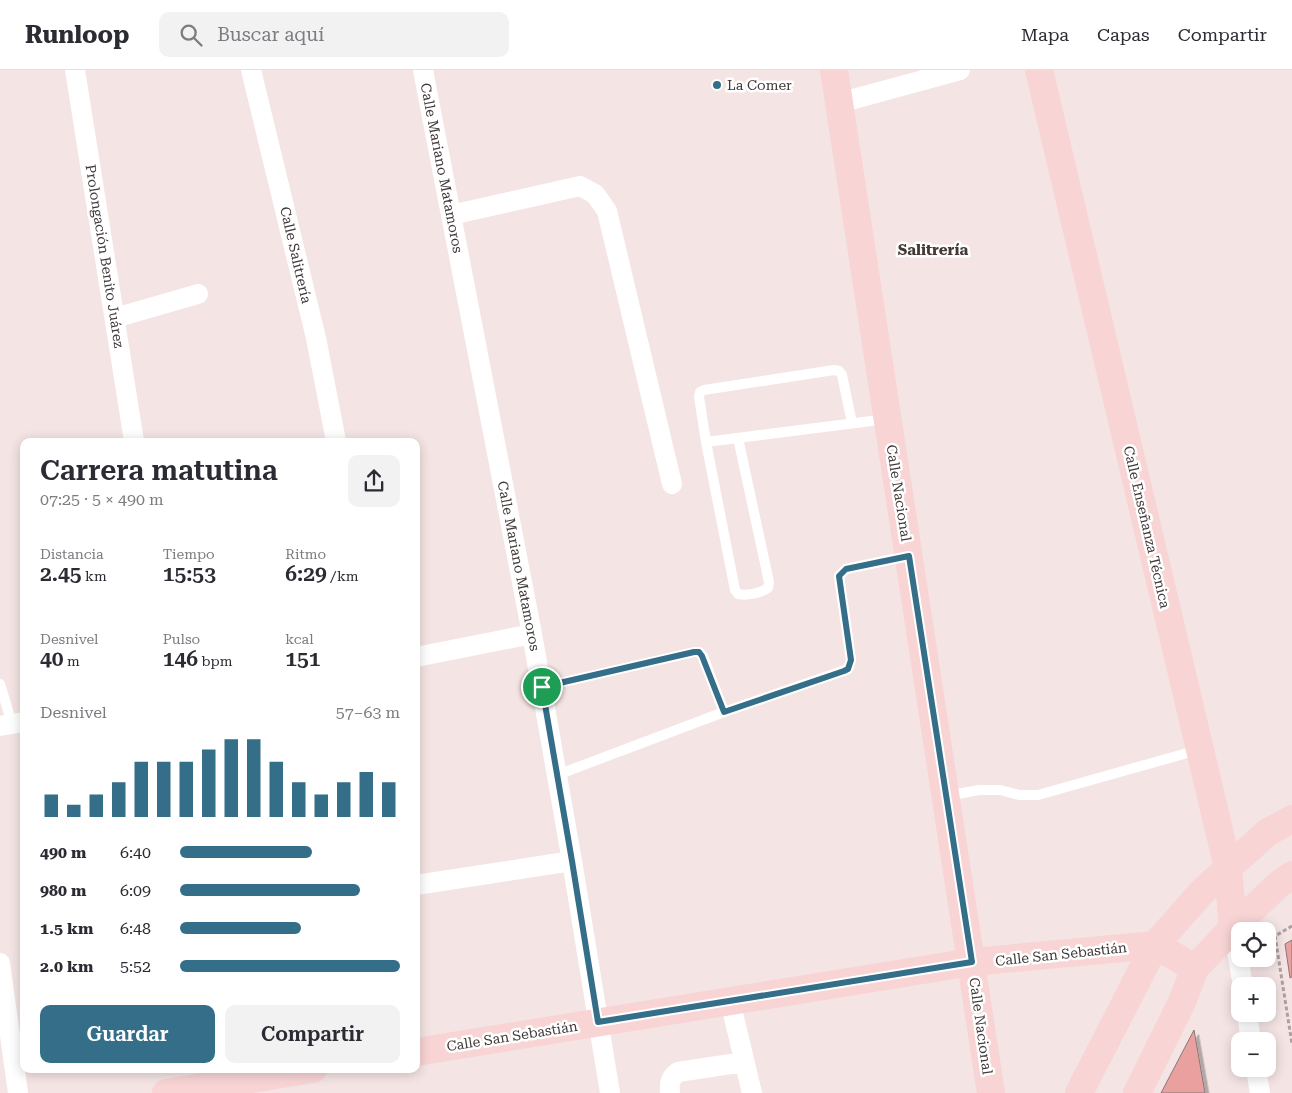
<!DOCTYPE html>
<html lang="es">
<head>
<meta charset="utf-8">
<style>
	body { margin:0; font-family:"Roboto Serif",serif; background:#f2f2f3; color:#2b2b33; height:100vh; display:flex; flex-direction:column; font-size:19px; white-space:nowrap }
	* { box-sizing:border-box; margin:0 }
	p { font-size:16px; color:#7c7c81 }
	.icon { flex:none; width:28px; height:28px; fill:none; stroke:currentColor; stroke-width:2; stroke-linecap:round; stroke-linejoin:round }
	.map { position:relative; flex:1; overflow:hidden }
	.drawer { position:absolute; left:20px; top:368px; width:400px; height:635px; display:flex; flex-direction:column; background:#fff; border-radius:10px; box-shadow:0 2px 12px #0003 }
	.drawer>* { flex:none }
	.fabs { position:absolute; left:1231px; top:852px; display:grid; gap:10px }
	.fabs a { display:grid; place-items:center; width:45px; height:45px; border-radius:10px; background:#fff; box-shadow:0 2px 12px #0003; font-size:25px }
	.pin { position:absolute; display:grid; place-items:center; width:42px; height:42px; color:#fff; margin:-21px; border:2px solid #fff; border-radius:50%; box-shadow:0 1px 5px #0007 }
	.round { display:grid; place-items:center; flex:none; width:52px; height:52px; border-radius:10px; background:#f2f2f3 }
	.overview { display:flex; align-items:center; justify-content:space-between; height:85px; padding:0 20px }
	h1 { font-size:28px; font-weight:600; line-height:38px }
	.figures { display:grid; grid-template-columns:repeat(3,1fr); gap:8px; height:85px; padding:5px 20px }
	.figures div { display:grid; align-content:center }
	.figures b { font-size:21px; font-weight:600 }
	.figures small { font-size:14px; font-weight:400 }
	.figures p { font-size:14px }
	.chart { height:140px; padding:10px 20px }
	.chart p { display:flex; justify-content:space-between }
	.chart svg { width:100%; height:90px; margin-top:5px; stroke:#356e88; stroke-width:6 }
	.action { display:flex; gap:10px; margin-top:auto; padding:10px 20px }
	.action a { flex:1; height:58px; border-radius:10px; background:#356e88; color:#fff; font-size:20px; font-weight:600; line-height:58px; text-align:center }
	.action a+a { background:#f2f2f3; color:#2b2b33 }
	ul { padding:0 20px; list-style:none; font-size:16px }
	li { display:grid; grid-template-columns:80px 60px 1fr; align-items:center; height:38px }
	li i { height:12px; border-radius:6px; background:#356e88 }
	header { display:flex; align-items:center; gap:30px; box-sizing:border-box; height:70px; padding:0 25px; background:#fff; border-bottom:1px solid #e1e1e2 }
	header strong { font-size:24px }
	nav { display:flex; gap:28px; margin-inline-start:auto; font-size:18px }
	.search { width:350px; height:45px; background:#f2f2f3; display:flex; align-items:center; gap:12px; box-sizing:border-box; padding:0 18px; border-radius:10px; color:#7c7c81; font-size:19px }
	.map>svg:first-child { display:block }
</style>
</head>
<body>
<header>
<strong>Runloop</strong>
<div class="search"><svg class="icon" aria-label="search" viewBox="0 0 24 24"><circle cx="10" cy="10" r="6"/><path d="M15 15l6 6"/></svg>Buscar aquí</div>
<nav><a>Mapa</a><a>Capas</a><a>Compartir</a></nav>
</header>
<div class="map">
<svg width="1292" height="1023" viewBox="0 0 1292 1023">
	<defs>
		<filter id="shadow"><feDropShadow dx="4.5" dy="4.5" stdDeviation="0" flood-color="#0004"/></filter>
	</defs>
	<rect width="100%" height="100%" fill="#f5e4e4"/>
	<!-- building -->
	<path fill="#eba0a0" stroke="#877877" filter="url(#shadow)" d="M1292,870V907L1290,908L1285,874Z
		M1194,960L1205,1023H1161Z"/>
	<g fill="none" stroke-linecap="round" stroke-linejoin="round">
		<!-- path -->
		<path stroke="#aea0a0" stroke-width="3" stroke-dasharray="4 2.5" stroke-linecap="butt" d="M1292,856L1275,866L1292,974"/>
		<!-- lane -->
		<path stroke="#fff" stroke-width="10" d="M738,368L769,512L768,518C761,523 747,526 738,524L735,520L706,372L887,349
			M706,372L699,327L700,322L704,320L834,300L839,301L842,305L852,353
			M0,614L12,654
			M542,617L695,582H699L703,586L724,642
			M557,705L724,642L848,599L851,590L839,506L846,499L907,486
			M947,726L979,720H1000L1019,725H1038L1198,680"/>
		<!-- street -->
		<path stroke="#fff" stroke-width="20" d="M75,0L134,371
			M251,0L316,268L336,371
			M423,0L532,564L572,791L610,1023
			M839,33L960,0
			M451,145L580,116L595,124L607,141L672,414
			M115,248L198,224
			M416,587L532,564
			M0,656L24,652
			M416,815L572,791
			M1233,858L1243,916
			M0,893L18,1023
			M730,931L752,1023
			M1247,944L1251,971
			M1256,999L1260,1023
			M670,1023C669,1013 670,1008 678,1002L744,992"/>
		<!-- secondary -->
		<path stroke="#f8d4d5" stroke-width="28" d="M834,0L991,1023
			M1039,0L1228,798L1233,858
			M416,982L972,892L1155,875L1195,898
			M166,1023L313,999
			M1079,1023L1155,875L1201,823L1228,798L1268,762L1292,749
			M1137,1023L1182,932L1195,898L1233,858L1279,814L1292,805"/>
	</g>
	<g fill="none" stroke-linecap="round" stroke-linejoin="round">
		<!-- route casing -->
		<g stroke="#fff" stroke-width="10">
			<path id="route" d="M909,486L972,892L598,952L572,791L542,617L694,582H699L702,586L724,642L844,601L848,599L851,590L839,506L846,499Z"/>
		</g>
		<!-- route -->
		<use href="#route" stroke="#356e88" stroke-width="6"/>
	</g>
	<!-- markers -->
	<circle fill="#356e88" stroke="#fff" stroke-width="2" cx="717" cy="15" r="5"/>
	<g text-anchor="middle" stroke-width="5" stroke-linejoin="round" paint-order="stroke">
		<!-- poi labels -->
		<g font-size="14" fill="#403939" stroke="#fff" text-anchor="start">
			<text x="727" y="20">La Comer</text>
		</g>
		<!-- street labels -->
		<g font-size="14" fill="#403939" stroke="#fff">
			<text transform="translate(442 98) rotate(79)" y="5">Calle Mariano Matamoros</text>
			<text transform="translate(296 185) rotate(77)" y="5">Calle Salitrería</text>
			<text transform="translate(105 186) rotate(81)" y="5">Prolongación Benito Juárez</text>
			<text transform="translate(899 423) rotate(81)" y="5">Calle Nacional</text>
			<text transform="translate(1147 457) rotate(77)" y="5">Calle Enseñanza Técnica</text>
			<text transform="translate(519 496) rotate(79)" y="5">Calle Mariano Matamoros</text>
			<text transform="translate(1061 884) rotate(-6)" y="5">Calle San Sebastián</text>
			<text transform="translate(981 956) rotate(82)" y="5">Calle Nacional</text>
			<text transform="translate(512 966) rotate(-9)" y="5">Calle San Sebastián</text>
		</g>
		<!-- neighbourhood labels -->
		<g font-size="15" font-weight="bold" fill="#443736" stroke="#fff">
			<text x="933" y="185">Salitrería</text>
		</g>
	</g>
</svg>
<div class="fabs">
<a><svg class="icon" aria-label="locate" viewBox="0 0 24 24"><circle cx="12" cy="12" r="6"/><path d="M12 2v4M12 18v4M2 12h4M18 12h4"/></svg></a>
<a>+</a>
<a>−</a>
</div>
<div class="pin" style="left:542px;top:617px;background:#1e9e55"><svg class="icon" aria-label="arrive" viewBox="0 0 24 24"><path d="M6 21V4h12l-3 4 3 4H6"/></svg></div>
<section class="drawer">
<div class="overview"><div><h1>Carrera matutina</h1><p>07:25 · 5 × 490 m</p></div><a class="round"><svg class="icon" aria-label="share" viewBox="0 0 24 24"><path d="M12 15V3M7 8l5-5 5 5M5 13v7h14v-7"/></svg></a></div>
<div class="figures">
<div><p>Distancia</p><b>2.45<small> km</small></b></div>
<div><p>Tiempo</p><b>15:53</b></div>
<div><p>Ritmo</p><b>6:29<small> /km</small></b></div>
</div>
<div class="figures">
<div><p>Desnivel</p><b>40<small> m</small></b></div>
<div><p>Pulso</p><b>146<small> bpm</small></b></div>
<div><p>kcal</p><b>151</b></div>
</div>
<div class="chart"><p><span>Desnivel</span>57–63 m</p>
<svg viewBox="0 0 160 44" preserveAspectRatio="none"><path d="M5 44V33M15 44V38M25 44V33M35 44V27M45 44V17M55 44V17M65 44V17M75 44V11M85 44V6M95 44V6M105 44V17M115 44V27M125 44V33M135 44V27M145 44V22M155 44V27"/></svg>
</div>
<ul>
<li><b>490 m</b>6:40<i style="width:60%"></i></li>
<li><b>980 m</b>6:09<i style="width:82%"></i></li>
<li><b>1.5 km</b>6:48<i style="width:55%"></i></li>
<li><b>2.0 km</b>5:52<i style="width:100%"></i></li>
</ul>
<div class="action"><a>Guardar</a><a>Compartir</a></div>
</section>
</div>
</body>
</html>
